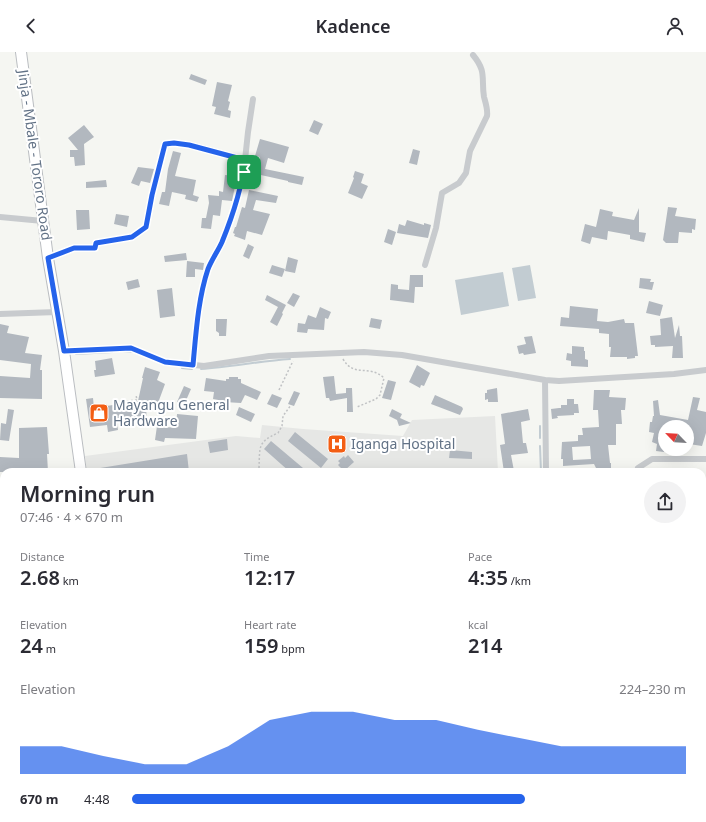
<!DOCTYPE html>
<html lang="en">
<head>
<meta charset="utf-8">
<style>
	body { margin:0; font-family:"Noto Sans",sans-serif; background:#f2f2f3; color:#2b2b33; height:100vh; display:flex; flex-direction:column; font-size:15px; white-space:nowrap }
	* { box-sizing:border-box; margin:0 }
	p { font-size:13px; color:#7c7c81 }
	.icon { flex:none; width:22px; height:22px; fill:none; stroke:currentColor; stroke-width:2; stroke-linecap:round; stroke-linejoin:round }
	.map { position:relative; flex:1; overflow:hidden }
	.drawer { position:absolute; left:0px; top:416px; width:706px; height:354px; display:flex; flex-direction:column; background:#fff; border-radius:12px 12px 0 0; box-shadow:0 4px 16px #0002 }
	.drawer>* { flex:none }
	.needle { width:26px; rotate:295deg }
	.tools { position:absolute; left:658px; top:368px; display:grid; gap:8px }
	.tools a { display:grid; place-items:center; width:36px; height:36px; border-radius:50%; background:#fff; box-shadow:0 4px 16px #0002; font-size:20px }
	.pin { position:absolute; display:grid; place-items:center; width:34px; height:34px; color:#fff; margin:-17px; border-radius:8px; box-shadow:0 2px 6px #0006 }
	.round { display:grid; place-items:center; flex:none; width:42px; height:42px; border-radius:21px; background:#f2f2f3 }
	.head { display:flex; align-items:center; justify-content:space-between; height:68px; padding:0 20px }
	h1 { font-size:22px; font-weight:600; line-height:30px }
	.metrics { display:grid; grid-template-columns:repeat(3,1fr); gap:6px; height:68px; padding:4px 20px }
	.metrics div { display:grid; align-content:center }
	.metrics b { font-size:20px; font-weight:600 }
	.metrics small { font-size:11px; font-weight:400 }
	.metrics p { font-size:11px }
	.chart { height:112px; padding:8px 20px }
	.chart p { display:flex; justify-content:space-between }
	.chart svg { width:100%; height:72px; margin-top:4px; fill:#2563eb; opacity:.7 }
	ul { padding:0 20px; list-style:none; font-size:13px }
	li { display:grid; grid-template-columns:64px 48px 1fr; align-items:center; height:30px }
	li i { height:10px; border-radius:5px; background:#2563eb }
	header { display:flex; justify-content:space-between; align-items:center; height:52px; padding:0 20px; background:#fff; font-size:18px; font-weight:600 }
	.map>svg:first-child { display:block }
</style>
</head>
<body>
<header><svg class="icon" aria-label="back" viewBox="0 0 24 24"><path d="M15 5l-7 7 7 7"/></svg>Kadence<svg class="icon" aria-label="person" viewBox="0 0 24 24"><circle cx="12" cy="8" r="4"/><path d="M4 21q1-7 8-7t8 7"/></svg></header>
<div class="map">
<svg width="706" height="770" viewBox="0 0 706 770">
	<rect width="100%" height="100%" fill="#f5f6f2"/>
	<!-- built -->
	<path fill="#e6e7e5" d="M495,364L498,420H87L85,404L236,384L260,386L262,373L303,377L403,384L412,368Z"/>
	<!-- water -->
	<path fill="#c2ccd2" d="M530,213L536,246L518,249L512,216Z
		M503,220L509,254L461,263L455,228Z"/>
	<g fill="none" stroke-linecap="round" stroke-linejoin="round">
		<!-- stream -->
		<path stroke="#c2ccd2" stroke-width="2" d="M123,299L134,300
			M76,302L112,300
			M182,316L192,317
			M201,317C231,315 260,309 290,307
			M540,374V386
			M540,394L541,420"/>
	</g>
	<!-- building -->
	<path fill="#b2b8bf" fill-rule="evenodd" d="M191,22L207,28L205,33L189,27Z
		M217,30L232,33L228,49L230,50L228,58L231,59L230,66L214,62L216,55L212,54Z
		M314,68L323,72L318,83L309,79Z
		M84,73L94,85L84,92L85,113L75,114L74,105H70V98H78L68,86Z
		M260,87L289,95L284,111L268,106L265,117L304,125L302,133L288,130V129L252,121L253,114L258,115L260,105L255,104Z
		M413,97L420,99L417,113L409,111Z
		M173,99L181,101L175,124L196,128L193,143L199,145L197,150L185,147L186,143L172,140L169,154L159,152L162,140H165L168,117Z
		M138,115L154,117L150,131L141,129L139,134L131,131Z
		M355,119L364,122L361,131L368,134L362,147L348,141L354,126L353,125Z
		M225,123L237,124L232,149L222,148L220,164L213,163L211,177L201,176L202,166H206L209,151L208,143L219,144V139L223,140Z
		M106,128L107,135L86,136V130Z
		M249,138L278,144L276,151L256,148L253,158L270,162L262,183L247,179L245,188L234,184L235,182L233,181L235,175H236L242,155L245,156Z
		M668,155L677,156L675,164L696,167L695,178L692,177V181L679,180L678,191H666L663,188Z
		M639,156V180L646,181L644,190L630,187V183L608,179L607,188L592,185L590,192L581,189L585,172L596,175L600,157L613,160L612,164L634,168Z
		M76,158H89L90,177L77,178Z
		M116,162L129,164L127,175L114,172Z
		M407,168L424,173V171L431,173L428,186L397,181L399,172L405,174Z
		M388,177L396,180L392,193L384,190Z
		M248,192L254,195L249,207L243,204Z
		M186,201L187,208L165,210L164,204Z
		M288,205L298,208L295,221L285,219Z
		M187,209L204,211L203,218L195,217V225H186Z
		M272,213L285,217L282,225L269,221Z
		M410,223H423V235H415L414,251L390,248L391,232L398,233V237L409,238Z
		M640,226L651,227L650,230H654L652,238L639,236Z
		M138,227L140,235L128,238L126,230Z
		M172,236L175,264L160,266L157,238Z
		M293,241L300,244L294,255L287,251Z
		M267,243L286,253L282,261L283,262L277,274L270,270L278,255L265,248Z
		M649,249L663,253L660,264L646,261Z
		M570,254L598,257L597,269L608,270L624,267L625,271H634L638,304H635V306L627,307V305H610L611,295H609V282L599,281V277L560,274L561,265L569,266Z
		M320,255L331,260L328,267L325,266L324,278L308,277L307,281L297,280L298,271L305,272L308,263L316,266Z
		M672,265L675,286L679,273L680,284H682L683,306H672L673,294L655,295V293H651L650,284L661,283L660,267Z
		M371,266L382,268L380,277L369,275Z
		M216,267H227L226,284H219V281L216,279Z
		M0,272L9,274L7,281L29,285L25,301L42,303L40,318H42V347L0,346V324L30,326L31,312L0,308Z
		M532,284L536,301L524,303L523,301L519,302L517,294L526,292L524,285Z
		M572,294L584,295V299H585V307L588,308V315L571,314V309L566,308L567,301L572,302Z
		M112,306L115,322L95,325L94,318H96L95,309Z
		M417,313L430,321L424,334L421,333L420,336L409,330Z
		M145,315L160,320L157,328L165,332L158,351L147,349L146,368H138V366L117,369L118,378L108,380L107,373L90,375L86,347L93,346L94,356L138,349L143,326H142Z
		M334,324L336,342L346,341V336H352L353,360H347V346L330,349L329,346H326L323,325Z
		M229,325H238V327H241V331L261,340L257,348L245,343L241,351L224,350V349L213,347L214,340L204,339L206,326L226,329V327H229Z
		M388,328L396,330L391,348L382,346Z
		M184,334L191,337L184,353L177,350Z
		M497,336L498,350H488V347L485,348V341H487V338Z
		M594,338H610L609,345L626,346L625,358H621L622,372H616V393H608L610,411H611V420H598L594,412L563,414V407H561L562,390L578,389V383H583L582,376L599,375L598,358H593ZM590,394L591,407L573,408L572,395Z
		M294,339L300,341L294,354L288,352Z
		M272,342L282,346L277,356L267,352Z
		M435,343L462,355L463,357L460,363L431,352Z
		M693,345L700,346L697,358L706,360V381L702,394L689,392L690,390L688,389L691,380H687V375H665L664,400L656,399L657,392L652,390L654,381L649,380L650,370H652L653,364H654L653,349L658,348L660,363L688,368Z
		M567,347H574V352H578L579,361H574V363L557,364L558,366L552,367L551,357L559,356H561V353H567Z
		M239,355L255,362L251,370L236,363Z
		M8,357L14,358L9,389L0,388L1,371L6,372Z
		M392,357L402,362L400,366L411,371L399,374L397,368L389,364Z
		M528,357L530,368L521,370L523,391H526L528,401L511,403L514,419L504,420L500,393L505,392L501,362Z
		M177,362L198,364L196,387L165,386L164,390L155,388L157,374L176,376Z
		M47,375L49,402H47L48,420H0V405L19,406V376Z
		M295,380L328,407L321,416L288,389Z
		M227,387L228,398L210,401L208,390Z
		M271,389L303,416L300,420H290L264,397Z
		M450,398L472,400V407L449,406Z
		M187,402L189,420H94V417Z
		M348,403L354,410L344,419L338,413L340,411L338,409L344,404L345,406Z"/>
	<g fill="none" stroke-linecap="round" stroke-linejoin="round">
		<!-- primary casing -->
		<g stroke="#babdc1" stroke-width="12">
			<path id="primary" d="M21,0L48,206L64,299L81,420
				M75,766L76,770
				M58,770L61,766"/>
		</g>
		<!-- path -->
		<path stroke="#c0c2c4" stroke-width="1.5" stroke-dasharray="2 2" stroke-linecap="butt" d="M343,307C354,326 369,312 384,326L380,343L376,347L357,355
			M279,338L293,309
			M127,349L137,348L136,343
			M259,416C260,395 257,390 278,381L282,374L283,364L291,353"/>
		<!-- minor -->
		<path stroke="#c8cbce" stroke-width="6" d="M245,108L248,80L253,47
			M0,165L43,169
			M48,206L74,196H95L96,191L133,185L146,175L152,143L165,92C189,89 220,102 245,108C243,136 233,163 222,190C218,199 212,207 208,217C198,248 196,281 193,313
			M425,213L436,176L442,141L459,131L466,121L470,99L487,64C488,58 486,52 484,45C481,26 487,20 473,3
			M0,262L57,260
			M64,299L131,296L165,310L204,314L269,304L364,300L402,303L545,328
			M638,416L652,407H706
			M546,420L545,328L559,329L674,322L706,318
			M702,548L706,544
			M0,721L4,716
			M702,727L706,721
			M559,766L562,770
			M240,770L241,766
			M316,770L317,766
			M525,770L531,766
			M671,770L674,766"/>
		<!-- primary -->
		<use href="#primary" stroke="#fff" stroke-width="10"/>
	</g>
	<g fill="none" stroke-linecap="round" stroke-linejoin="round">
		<!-- route casing -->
		<g stroke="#fff" stroke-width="8">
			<path id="route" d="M174,91L189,93L245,108C242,136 233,163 222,190C218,199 212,207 208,217C198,247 196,281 193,313L165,310L131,296L64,299L48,206L74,196H95L96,191L132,185L146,175L152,143L165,92Z"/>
		</g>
		<!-- route -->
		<use href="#route" stroke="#2563eb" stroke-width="5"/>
	</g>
	<!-- icons -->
	<defs>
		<g id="shop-square" transform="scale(1)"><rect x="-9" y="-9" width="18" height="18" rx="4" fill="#f35e14" stroke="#fff"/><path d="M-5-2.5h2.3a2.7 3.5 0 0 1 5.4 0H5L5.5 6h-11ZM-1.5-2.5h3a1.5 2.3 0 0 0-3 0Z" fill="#fff"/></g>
		<g id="hospital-square" transform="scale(1)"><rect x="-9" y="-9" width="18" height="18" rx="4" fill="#f35e14" stroke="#fff"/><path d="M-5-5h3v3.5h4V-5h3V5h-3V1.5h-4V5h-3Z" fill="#fff"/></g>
	</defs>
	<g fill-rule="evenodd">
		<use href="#shop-square" x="99" y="361"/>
		<use href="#hospital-square" x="337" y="392"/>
	</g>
	<g text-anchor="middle" stroke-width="4" stroke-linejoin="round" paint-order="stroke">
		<!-- street labels -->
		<g font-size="14" fill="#627286" stroke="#fff">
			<text transform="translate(35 103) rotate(82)" y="5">Jinja - Mbale - Tororo Road</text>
		</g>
		<!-- poi labels -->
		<g font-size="14" fill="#627286" stroke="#fff" text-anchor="start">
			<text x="113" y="358">Mayangu General<tspan x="113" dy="16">Hardware</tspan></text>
			<text x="351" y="397">Iganga Hospital</text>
		</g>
	</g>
</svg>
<div class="tools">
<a><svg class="needle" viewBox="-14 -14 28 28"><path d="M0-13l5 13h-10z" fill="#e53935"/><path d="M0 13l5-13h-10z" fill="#7c7c81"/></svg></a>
</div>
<div class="pin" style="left:244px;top:120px;background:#1e9e55"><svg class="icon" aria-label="arrive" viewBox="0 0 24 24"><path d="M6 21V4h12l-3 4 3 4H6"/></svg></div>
<section class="drawer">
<div class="head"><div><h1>Morning run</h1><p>07:46 · 4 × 670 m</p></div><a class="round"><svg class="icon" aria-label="share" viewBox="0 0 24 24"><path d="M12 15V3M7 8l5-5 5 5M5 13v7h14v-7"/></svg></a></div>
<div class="metrics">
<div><p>Distance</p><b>2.68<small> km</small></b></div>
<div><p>Time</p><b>12:17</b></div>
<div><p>Pace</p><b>4:35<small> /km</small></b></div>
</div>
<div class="metrics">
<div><p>Elevation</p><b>24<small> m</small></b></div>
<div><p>Heart rate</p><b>159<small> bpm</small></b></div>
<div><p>kcal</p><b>214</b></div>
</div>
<div class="chart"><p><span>Elevation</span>224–230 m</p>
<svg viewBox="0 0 160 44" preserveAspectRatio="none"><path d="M0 44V27L10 27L20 33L30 38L40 38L50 27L60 11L70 6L80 6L90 11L100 11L110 17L120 22L130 27L140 27L150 27L160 27V44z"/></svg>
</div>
<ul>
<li><b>670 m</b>4:48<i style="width:71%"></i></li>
</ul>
</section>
</div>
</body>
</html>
